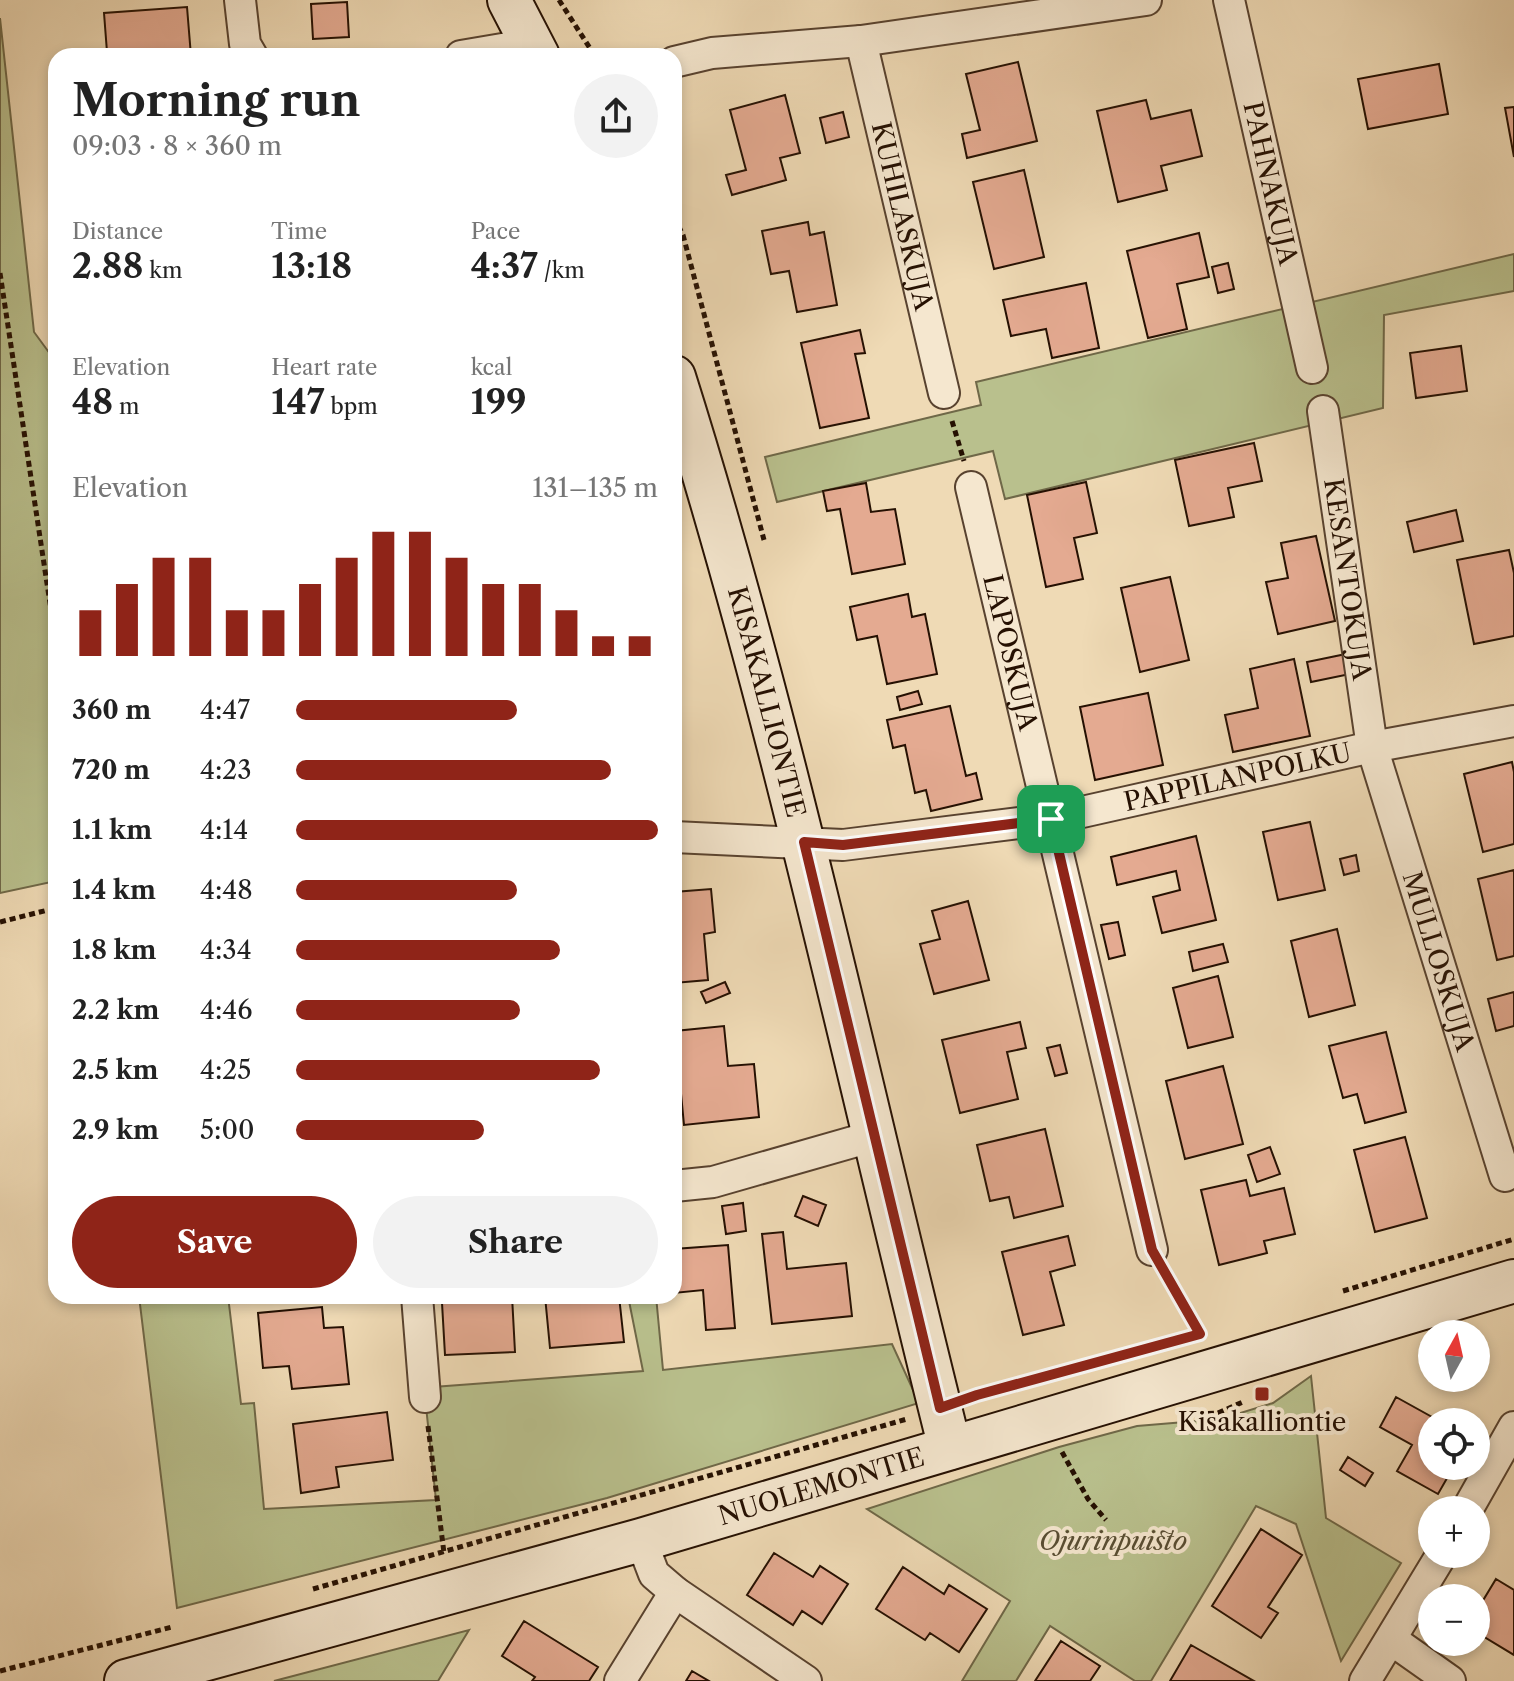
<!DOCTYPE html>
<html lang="en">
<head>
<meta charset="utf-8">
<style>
	body { margin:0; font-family:"Libre Caslon Text",serif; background:#f2f2f2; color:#222; height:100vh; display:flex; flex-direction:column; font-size:30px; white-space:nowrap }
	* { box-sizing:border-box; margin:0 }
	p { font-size:26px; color:#767676 }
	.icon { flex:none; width:44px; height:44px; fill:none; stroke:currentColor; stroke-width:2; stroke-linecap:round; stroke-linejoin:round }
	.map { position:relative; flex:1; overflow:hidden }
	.drawer { position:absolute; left:48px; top:48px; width:634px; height:1256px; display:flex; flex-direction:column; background:#fff; border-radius:24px; box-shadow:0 4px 12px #0003 }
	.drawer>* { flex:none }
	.needle { width:52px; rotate:8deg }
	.buttons { position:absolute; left:1418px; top:1320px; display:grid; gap:16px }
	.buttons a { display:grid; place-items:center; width:72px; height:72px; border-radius:50%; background:#fff; box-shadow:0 4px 12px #0003; font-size:40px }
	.pin { position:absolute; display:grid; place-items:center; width:68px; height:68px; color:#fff; margin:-34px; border-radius:16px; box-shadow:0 4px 12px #0006 }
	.round { display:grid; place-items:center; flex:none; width:84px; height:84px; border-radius:42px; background:#f2f2f2 }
	.head { display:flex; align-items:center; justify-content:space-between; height:136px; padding:0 24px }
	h1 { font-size:44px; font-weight:800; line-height:60px }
	.metrics { display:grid; grid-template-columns:repeat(3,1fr); gap:12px; height:136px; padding:8px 24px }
	.metrics div { display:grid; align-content:center }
	.metrics b { font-size:34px; font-weight:800 }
	.metrics small { font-size:22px; font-weight:400 }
	.metrics p { font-size:22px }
	.chart { height:224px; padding:16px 24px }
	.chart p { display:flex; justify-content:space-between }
	.chart svg { width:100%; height:144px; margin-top:8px; stroke:#8f2418; stroke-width:6 }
	.cta { display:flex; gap:16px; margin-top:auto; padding:16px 24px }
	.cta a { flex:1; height:92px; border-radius:48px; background:#8f2418; color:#fff; font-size:32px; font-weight:800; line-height:92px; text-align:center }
	.cta a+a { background:#f2f2f2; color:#222 }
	ul { padding:0 24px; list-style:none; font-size:26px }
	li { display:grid; grid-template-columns:128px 96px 1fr; align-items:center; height:60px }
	li i { height:20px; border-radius:10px; background:#8f2418 }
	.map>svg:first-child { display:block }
</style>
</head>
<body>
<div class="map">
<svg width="1514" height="1681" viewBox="0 0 1514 1681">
	<rect width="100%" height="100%" fill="#efdab5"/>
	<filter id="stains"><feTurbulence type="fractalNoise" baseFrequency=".0025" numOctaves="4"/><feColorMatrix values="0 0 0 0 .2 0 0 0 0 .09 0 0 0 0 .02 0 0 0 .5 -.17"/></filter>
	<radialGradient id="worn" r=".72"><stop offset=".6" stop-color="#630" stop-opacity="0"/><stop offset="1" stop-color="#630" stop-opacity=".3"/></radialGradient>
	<!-- green -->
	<path fill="#b9c08d" stroke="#6f6848" stroke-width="2" d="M0,18L34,332L56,362V881L0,893Z
		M1514,254V291L1384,315L1383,408L1005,499L993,451L777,502L765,457L981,405L976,382Z
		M139,1296H228L241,1404L254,1403L264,1509L436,1500L425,1397L433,1387L643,1371L628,1296H656L663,1370L892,1344L919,1403L607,1498L177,1608Z
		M1311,1376L1326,1518L1401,1563L1341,1661L1296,1524L1256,1506L1151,1681H1135L1050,1626L1016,1681H962L1010,1601L867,1509L1059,1447L1137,1426L1221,1419L1273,1403Z
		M469,1630L438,1681H274Z"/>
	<!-- building -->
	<path fill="#e4aa91" stroke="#251002" stroke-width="2" d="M347,2L349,37L313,39L311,4Z
		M187,7L191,56H149V49L107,52L104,13Z
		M1018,62L1037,141L967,158L962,134L980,130L966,74Z
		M1439,64L1448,114L1368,129L1358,79Z
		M785,95L800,153L780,158L786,180L732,195L726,175L746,170L730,110Z
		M1146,100L1151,119L1191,110L1202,156L1161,166L1167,190L1118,202L1097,111Z
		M1514,107V157L1505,108Z
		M843,112L849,137L826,143L820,118Z
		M1024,170L1044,257L994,269L973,182Z
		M808,222L810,235L824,232L837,305L797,312L789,271L771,274L762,231Z
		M1199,233L1209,277L1177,284L1187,329L1148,338L1127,251Z
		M1228,263L1234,289L1218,293L1212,267Z
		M1086,283L1099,348L1052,358L1046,329L1011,336L1003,300Z
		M860,330L865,353L855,354L869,418L820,428L801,343Z
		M1461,346L1467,391L1416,398L1410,353Z
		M1254,443L1262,481L1228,488L1234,517L1189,526L1175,460Z
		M1086,482L1097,533L1074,538L1083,579L1046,587L1027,495Z
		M866,483L871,512L895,509L905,564L852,574L840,509L827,511L823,491Z
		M1456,510L1463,541L1414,552L1407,522Z
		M1316,536L1335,621L1278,634L1266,582L1288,578L1281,543Z
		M1509,550L1514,573V636L1474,644L1457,560Z
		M1170,577L1189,660L1140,672L1121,588Z
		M908,594L912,617L925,614L937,674L887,684L877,636L857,640L850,607Z
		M1346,654L1350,674L1311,682L1307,662Z
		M1294,659L1310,736L1233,752L1225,715L1258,708L1250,669Z
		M918,691L922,704L900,710L897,697Z
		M1148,693L1163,765L1095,780L1080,707Z
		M950,706L966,776L976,773L982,799L931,811L926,790L915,793L905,745L893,748L887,720Z
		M1512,762L1514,772V844L1483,852L1464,774Z
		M1310,822L1325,890L1278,900L1263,832Z
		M1196,836L1216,920L1162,933L1153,897L1180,890L1176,871L1117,885L1111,857Z
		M1356,855L1359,871L1344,875L1340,859Z
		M1514,870V956L1497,960L1478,879Z
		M711,889L715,932L704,934L708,980L674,983V892Z
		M968,901L989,980L934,994L920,944L940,939L932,911Z
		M1118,922L1125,955L1109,959L1101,925Z
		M1337,929L1355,1005L1309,1017L1291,941Z
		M1223,944L1228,962L1193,971L1189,952Z
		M1218,976L1233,1037L1188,1048L1173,988Z
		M725,982L730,993L706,1003L701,992Z
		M1514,992V1026L1496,1031L1488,999Z
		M1020,1022L1026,1048L1007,1052L1018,1099L960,1113L942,1040Z
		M724,1026L728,1066L754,1064L759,1117L684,1125L675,1031Z
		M1386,1032L1406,1112L1365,1123L1357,1094L1343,1098L1329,1046Z
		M1060,1045L1067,1073L1055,1076L1047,1048Z
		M1223,1066L1243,1144L1185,1159L1166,1081Z
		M1045,1129L1063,1206L1014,1218L1009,1197L990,1201L977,1145Z
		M1405,1137L1427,1218L1375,1232L1354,1150Z
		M1270,1147L1280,1174L1257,1182L1248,1155Z
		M1246,1180L1250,1196L1284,1188L1295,1234L1264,1241L1267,1253L1219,1265L1201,1190Z
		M803,1196L826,1205L818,1226L795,1216Z
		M743,1203L746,1231L726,1234L722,1206Z
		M783,1232L787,1269L846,1263L852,1316L772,1324L762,1234Z
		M1068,1236L1075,1265L1050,1272L1064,1325L1023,1335L1002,1252Z
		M728,1245L735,1328L706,1330L703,1290L674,1293V1249Z
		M486,1296H512L515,1352L445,1355L442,1303L486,1301Z
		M545,1296H619L624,1342L550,1348Z
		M322,1307L324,1328L343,1327L349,1384L292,1389L289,1366L263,1368L258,1313Z
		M1396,1397L1441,1422H1432V1466H1454L1438,1494L1397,1471L1412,1445L1380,1427Z
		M387,1412L393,1460L336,1467L339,1487L301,1493L293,1424Z
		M1348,1457L1373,1473L1365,1486L1340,1470Z
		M1261,1529L1302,1555L1268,1607L1278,1613L1261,1638L1212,1606Z
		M774,1553L813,1577L820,1566L848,1584L822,1624L802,1611L793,1625L747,1595Z
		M903,1567L944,1594L949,1585L987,1609L959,1652L930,1633L925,1640L876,1609Z
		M1496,1579L1514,1590V1655L1476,1632V1612Z
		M524,1621L598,1667L589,1681H532L535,1677L502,1656Z
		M1061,1641L1100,1666L1090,1681H1035Z
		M1191,1645L1254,1681H1170Z
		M692,1671L709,1681H686Z"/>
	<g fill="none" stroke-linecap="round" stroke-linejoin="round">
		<!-- street casing -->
		<g stroke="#58422f" stroke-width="34">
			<g id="street">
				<path d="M240,0L245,44L252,56"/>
				<path id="s1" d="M1229,0L1312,368"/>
				<path id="s2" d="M861,41L944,393"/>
				<path d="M461,56L532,44"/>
				<path d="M674,62L712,53L861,41L1146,0"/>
				<path id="s3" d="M1323,411L1372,747L1505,1176"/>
				<path id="s4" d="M971,487L1152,1250"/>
				<path id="s5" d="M674,837L843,845L1051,819L1372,747L1514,721"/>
				<path d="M674,1186L713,1182L874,1136"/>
				<path d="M417,1296L425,1397"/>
				<path d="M1467,1510L1514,1427"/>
				<path d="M641,1540L654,1574L675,1592L806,1681"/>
				<path d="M1392,1640L1450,1681"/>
				<path d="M620,1681L675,1592"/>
				<path d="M1365,1681L1442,1554"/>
			</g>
		</g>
		<!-- secondary casing -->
		<g stroke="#251002" stroke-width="46">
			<g id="secondary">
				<path d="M509,0L538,56"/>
				<path id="s6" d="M674,377C785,729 860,1091 950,1448"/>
				<path id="s7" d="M126,1681L641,1540L1514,1281"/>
			</g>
		</g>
		<!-- path -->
		<path stroke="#251002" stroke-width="5" stroke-dasharray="6 4" stroke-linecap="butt" d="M559,0L595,56
			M674,217L683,235L764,540
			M0,273L56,643
			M952,421L964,461
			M0,922L56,908
			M1166,1275L1200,1334
			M1343,1291L1514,1239
			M974,1396L1095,1364
			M1198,1414L1218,1413L1245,1401
			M428,1426L444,1553
			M1062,1452L1088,1499L1106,1520
			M313,1589L907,1419
			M0,1671L172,1627"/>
		<!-- street -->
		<use href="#street" stroke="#f5e7cf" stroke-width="30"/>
		<!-- secondary -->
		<use href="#secondary" stroke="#f5e7cf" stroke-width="42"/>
	</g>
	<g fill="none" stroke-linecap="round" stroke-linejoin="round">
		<!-- route casing -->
		<g stroke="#fff" stroke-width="16">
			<path id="route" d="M1051,819L1152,1250L1200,1334L977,1395L940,1408L804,842L843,845Z"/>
		</g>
		<!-- route -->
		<use href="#route" stroke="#8f2418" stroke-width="10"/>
	</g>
	<!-- markers -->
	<rect fill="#8f2418" stroke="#f5e7cf" stroke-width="3" x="1254" y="1386" width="16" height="16" rx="4"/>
	<g text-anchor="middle" stroke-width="8" stroke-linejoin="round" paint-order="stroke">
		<!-- street labels -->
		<g font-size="26" fill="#251002" stroke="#f5e7cf">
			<text dy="9" stroke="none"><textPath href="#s1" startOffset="188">PAHNAKUJA</textPath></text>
			<text dy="9" stroke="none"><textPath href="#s2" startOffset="180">KUHILASKUJA</textPath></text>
			<text dy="9" stroke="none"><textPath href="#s3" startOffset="170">KESANTOKUJA</textPath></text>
			<text dy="9" stroke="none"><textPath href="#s4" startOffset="170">LAPOSKUJA</textPath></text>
			<text dy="9" stroke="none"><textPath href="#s6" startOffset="338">KISAKALLIONTIE</textPath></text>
			<text dy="9" stroke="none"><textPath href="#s5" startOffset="570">PAPPILANPOLKU</textPath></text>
			<text dy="9" stroke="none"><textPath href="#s3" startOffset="564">MULLOSKUJA</textPath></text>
			<text dy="9" stroke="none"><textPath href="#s7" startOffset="722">NUOLEMONTIE</textPath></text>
		</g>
		<!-- poi labels -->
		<g font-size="26" fill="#251002" stroke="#f5e7cf">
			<text x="1262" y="1431">Kisakalliontie</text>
		</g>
		<!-- park labels -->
		<g font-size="26" font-style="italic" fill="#594e33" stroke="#f5e7cf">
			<text x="1113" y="1550">Ojurinpuisto</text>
		</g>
	</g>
	<rect width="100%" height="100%" filter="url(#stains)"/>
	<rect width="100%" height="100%" fill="url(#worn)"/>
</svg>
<div class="buttons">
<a><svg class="needle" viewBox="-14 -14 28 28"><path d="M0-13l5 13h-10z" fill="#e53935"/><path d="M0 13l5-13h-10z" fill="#767676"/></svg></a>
<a><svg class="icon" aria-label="locate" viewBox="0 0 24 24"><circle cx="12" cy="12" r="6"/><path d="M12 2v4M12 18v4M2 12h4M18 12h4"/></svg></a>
<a>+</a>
<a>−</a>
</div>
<div class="pin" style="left:1051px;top:819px;background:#1e9e55"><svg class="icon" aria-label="arrive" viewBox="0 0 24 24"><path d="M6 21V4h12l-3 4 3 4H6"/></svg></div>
<section class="drawer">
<div class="head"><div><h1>Morning run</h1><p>09:03 · 8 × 360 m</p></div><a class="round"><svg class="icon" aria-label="share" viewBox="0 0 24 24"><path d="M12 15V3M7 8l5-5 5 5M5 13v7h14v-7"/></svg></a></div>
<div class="metrics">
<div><p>Distance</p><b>2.88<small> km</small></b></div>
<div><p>Time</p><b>13:18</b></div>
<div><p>Pace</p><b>4:37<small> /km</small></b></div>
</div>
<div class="metrics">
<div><p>Elevation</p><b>48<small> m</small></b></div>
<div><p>Heart rate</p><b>147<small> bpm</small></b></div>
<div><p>kcal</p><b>199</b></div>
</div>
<div class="chart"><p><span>Elevation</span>131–135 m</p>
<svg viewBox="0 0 160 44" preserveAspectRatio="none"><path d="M5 44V30M15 44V22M25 44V14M35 44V14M45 44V30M55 44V30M65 44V22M75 44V14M85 44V6M95 44V6M105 44V14M115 44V22M125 44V22M135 44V30M145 44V38M155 44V38"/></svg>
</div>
<ul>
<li><b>360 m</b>4:47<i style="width:61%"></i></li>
<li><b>720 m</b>4:23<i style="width:87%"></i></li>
<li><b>1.1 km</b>4:14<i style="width:100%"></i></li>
<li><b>1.4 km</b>4:48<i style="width:61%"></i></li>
<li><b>1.8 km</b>4:34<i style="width:73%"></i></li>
<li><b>2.2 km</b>4:46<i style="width:62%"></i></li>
<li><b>2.5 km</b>4:25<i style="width:84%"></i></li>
<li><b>2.9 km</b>5:00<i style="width:52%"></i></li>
</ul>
<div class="cta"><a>Save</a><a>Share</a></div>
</section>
</div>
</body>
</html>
